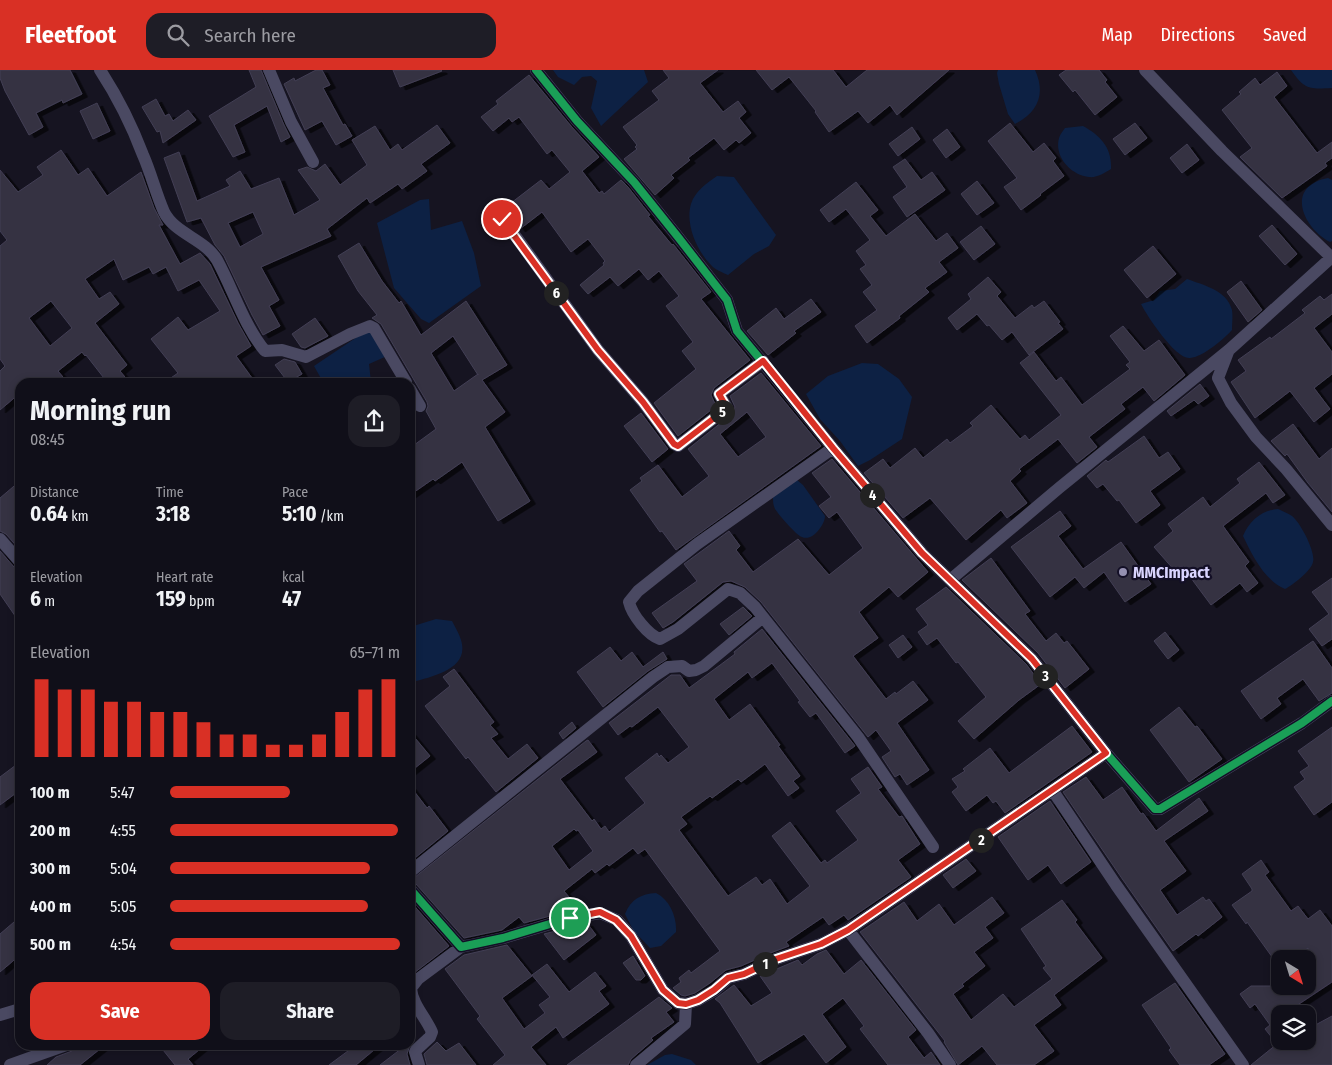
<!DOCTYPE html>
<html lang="en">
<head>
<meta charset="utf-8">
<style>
	body { margin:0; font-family:"Fira Sans Condensed",sans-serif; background:#1e1d26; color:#f1f3f6; height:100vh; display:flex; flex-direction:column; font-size:19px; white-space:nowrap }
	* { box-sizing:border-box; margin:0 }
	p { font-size:16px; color:#9c9ca2 }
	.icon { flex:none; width:28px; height:28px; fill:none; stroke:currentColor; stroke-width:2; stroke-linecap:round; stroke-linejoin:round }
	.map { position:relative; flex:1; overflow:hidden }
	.side { position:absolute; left:15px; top:308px; width:400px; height:672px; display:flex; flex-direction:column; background:#100f19; border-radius:15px; box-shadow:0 2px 8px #0003,0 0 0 1px #302f38 }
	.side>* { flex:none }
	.needle { width:32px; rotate:142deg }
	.buttons { position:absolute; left:1271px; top:880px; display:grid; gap:10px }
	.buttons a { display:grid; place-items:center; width:45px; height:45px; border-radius:10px; background:#100f19; box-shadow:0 2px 8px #0003,0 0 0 1px #302f38; font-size:25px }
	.pin { position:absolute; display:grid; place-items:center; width:42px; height:42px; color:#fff; margin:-21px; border:2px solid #fff; border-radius:50%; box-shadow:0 1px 5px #0007 }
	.km { position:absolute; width:25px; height:25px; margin:-12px; border-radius:50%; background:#222; color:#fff; font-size:14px; line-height:25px; text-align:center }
	.round { display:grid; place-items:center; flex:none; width:52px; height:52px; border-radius:15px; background:#1e1d26 }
	.summary { display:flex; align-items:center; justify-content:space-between; height:85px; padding:0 15px }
	h1 { font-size:28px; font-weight:700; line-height:38px }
	.metrics { display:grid; grid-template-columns:repeat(3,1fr); gap:8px; height:85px; padding:5px 15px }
	.metrics div { display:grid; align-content:center }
	.metrics b { font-size:21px; font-weight:700 }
	.metrics small { font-size:14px; font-weight:400 }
	.metrics p { font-size:14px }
	.chart { height:140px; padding:10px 15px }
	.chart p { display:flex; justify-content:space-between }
	.chart svg { width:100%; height:90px; margin-top:5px; stroke:#d93025; stroke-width:6 }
	.cta { display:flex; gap:10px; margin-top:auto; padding:10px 15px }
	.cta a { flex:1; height:58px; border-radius:15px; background:#d93025; color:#fff; font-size:20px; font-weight:700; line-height:58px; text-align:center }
	.cta a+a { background:#1e1d26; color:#f1f3f6 }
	ul { padding:0 15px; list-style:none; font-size:16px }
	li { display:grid; grid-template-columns:80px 60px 1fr; align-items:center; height:38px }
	li i { height:12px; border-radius:6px; background:#d93025 }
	header { display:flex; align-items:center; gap:30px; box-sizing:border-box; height:70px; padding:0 25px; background:#d93025; color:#fff }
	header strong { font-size:24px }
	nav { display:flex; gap:28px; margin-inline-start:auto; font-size:18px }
	.search { width:350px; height:45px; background:#1e1d26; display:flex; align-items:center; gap:12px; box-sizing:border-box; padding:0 18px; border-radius:15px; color:#9c9ca2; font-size:19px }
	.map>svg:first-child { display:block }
</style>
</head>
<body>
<header>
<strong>Fleetfoot</strong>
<div class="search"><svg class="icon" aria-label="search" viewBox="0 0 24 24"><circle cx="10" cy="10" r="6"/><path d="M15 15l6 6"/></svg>Search here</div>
<nav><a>Map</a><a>Directions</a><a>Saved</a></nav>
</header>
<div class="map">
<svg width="1332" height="995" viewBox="0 0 1332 995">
	<defs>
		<filter id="shadow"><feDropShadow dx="5.5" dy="3" stdDeviation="0" flood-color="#0009"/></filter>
	</defs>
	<rect width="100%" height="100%" fill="#161421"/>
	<!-- water -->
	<path fill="#0d2144" d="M553,0H644L648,12L601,56L591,38L597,11L591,6L582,7L574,15L558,7Z
		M998,0H1035C1046,24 1038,42 1015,54L1008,44L999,14L997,3Z
		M1291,0H1332V18C1309,19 1305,20 1291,0Z
		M1083,56C1101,66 1112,78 1111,99C1104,103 1097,108 1089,107C1070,105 1054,86 1059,68C1060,64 1063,61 1065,58Z
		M717,106L734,107L776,165L769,176L754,184L728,205C722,202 715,200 711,195C697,181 685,154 691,134C695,121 707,113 717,106Z
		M1328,108L1332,110V171L1330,172C1302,157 1285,116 1328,108Z
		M429,129L431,160L462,151L474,183L481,216L429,253L421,249L394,218L377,153L420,130Z
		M1187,209C1203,215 1227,220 1232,240C1233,246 1232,254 1232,260C1224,269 1203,287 1190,288C1176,290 1147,246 1141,234L1154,230L1160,221L1175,219Z
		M374,260L387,286L369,294L371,312H323L314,296L357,267Z
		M862,293L878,294L899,309L912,327L902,369L870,390L858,396L840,371L820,349L806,324L828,306Z
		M797,410L803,415L825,446C825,454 813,472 802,467C796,465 779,445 775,439C773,435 773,431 773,427Z
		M1278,439C1282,441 1288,443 1292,446C1300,452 1316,482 1313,492C1312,500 1293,515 1285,519C1265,511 1252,485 1243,466C1249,451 1262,440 1278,439Z
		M436,549L452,551C455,557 459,563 461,570C470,599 433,606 413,612L410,610V557Z
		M656,823C670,830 677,847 676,862L661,876L650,878L633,860L625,844C631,829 641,824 656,823Z
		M672,984L691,990L696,995H647L665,985Z"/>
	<!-- building -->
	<path fill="#343243" stroke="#433f54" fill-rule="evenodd" filter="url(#shadow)" d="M0,0H70L82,24L63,33L62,30L36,43L43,57L29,65L5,21L0,8Z
		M249,0H261L284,55L290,67L281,72L267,36L234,55L245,82L233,87L209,46L256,17Z
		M316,0H322L330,15L323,18L343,55L345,54L352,66L336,75L322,51L305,60L284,14L294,8L295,11Z
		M393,0H441L442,1L400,17Z
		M663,0H718L700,13L723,42L738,31L746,42L739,48L751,63L739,73L736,70L724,80L714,68L688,88L690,90L671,105L674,108L655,125L624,89L637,79L635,77L637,75L623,57L659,30L652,21L669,8Z
		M756,0H833L846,17L867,0H949L897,45L890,35L868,53L858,41L829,62L815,42L816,41L789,7L772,20Z
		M1066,0H1099L1107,10L1105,12L1117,27L1095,45L1075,20L1073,22L1059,5Z
		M1277,2L1287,16L1274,27L1317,83L1332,72V88L1325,93L1327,96L1282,128L1240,87L1252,78L1222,40L1241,24L1239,22L1255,8L1260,15Z
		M529,5L571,56L599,87L582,101L599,123L602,121L604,124L621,110L628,117L650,145L648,146L672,175L673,174L711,222L701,229L750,290L714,318L711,325L716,336L678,366L654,333L696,299L682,281L693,272L666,236L679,226L659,201L648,210L639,199L618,216L610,207L588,224L580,215L604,195L603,193L605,191L588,169L571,182L542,142L520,159L506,141L514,136L511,133L541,110L549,119L570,102L552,80L547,84L519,47L512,52L509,48L493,61L481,47L498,34L496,31Z
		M156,29L165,46L169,44L173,51L188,40L196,50L163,73L160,61L157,62L142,37Z
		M97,33L110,61L93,69L80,41Z
		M1010,53L1033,82L1044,73L1056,88L1053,91L1064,106L1040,124L1041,125L1021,140L1004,117L1017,108L988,71Z
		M1135,53L1147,68L1125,85L1113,69Z
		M437,55L450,73L421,94L427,101L402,119L398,114L370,133L367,128L327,159L331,166L261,197L279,230L269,236L280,256L263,265L252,245L224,186L215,175L201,148L187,152L164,88L179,82L197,131L230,116L226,110L240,101L251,119L279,108L294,145L320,130L298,100L307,97L316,101L325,94L340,115L367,95L352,70L375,56L390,80L398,74L402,80ZM253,142L263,164L240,177L228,153Z
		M912,57L920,69L898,86L889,74Z
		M947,59L960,77L946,88L933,70Z
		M1187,74L1199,90L1182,103L1170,88Z
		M61,80L78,105L88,98L107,126L141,102L154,138L163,155H159L180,194L200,183L210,194L238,253L251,276L236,286L255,312H165L178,303L151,269L178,247L188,260L220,241L199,210L178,221L166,197L153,204L149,197L123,210L114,189L85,209L99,229L110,222L119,234L95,253L127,295L120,301L129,312H107L86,285L85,286L82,282L58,301L67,312H20V323L0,340V301L5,296L0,289V176L7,170L0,161V100L18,122L43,105L37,97ZM51,231L72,258L50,276L29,248Z
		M905,89L921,110L932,102L945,120L907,147L893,127L907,117L893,97Z
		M977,111L994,133L977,145L961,124Z
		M856,112L878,140L870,146L886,166L915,144L936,171L947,163L958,178L939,192L947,202L925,218L929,222L899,246L900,248L867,273L855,256L877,240L863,222L872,215L860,199L866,195L856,181L870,170L846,139L829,152L820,140Z
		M1272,155L1297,184L1285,195L1259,166Z
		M981,156L995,174L974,190L960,172Z
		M359,173L382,211L399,233L401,231L421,265L466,231L507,295L482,310L505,342L485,357L530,431L498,451L462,392L435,411L433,409L410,425V378L436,359L426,341L428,336L427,332L381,254L372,248L377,245L358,221L338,186ZM453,266L478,305V304L454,321L431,283Z
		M1153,176L1176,204L1147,228L1124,200Z
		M988,207L1001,222L997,226L1015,248L1032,235L1034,238L1044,231L1060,252L1058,253L1063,259L1029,285L1012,262L1002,270L989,255L987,256L977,244L957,260L948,248L971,229L968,224Z
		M1241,211L1262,240L1248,252L1227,222Z
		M1332,224V244L1314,258L1332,282V304L1314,318L1330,339L1314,352L1290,321L1255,348L1231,312L1246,301L1238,290L1270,267L1271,269L1305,243L1302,240L1320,226L1324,230Z
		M811,229L821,242L794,261L796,263L768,285L747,261L776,238L784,249Z
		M315,248L328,266L305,278L301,277L292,264Z
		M1123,256L1144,281L1159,270L1185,305L1154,331L1143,317L1121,334L1125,339L1089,367L1097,377L1077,393L1058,369L1019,399L1021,401L1010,411L1027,433L1007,448L1001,440L966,470L930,428L903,448L864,403L883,389L890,398L915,378L923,388L947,369L950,373L973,356L970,353L991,335L1020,369L1025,365L1029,370L1061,345L1020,293L1034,282L1056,311L1061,307L1082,335L1130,299L1126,295L1130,292L1110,266Z
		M284,289L295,292L302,304L288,312L275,295Z
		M761,303L821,376L676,480L662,461L660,462L630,420L642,411L640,408L658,395L682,427L709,406L688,379L732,344L735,337L730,326ZM747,342L766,367L738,387L720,364Z
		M1200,314L1209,326L1198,334L1194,330L1171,346L1167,341Z
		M641,343L668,379L652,392L624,356Z
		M1293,354L1319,389L1332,378V442L1308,413L1287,384L1285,386L1271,371Z
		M1144,366L1159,388L1168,382L1180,399L1150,421L1160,435L1136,453L1119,430L1117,431L1103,414L1097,418L1087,406L1106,390L1108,392Z
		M832,389L928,502L898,527L889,517L859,542L878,568L853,586L886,629L895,622L896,624L913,611L928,630L897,653L929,700L907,715L900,704L895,707L882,687L891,681L876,660L868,667L761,532L745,517L731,511L723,512L673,552L663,558L652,543L697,511L684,494L729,461L740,476L736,480L753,502L798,469L829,505L863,478L837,442L829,448L819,436L831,427L812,403Z
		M1259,392L1285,425L1273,433L1266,423L1223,456L1249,492L1245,496L1258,513L1247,522L1240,513L1211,535L1182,496L1175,501L1154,477L1173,461L1168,454L1203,427L1210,437L1240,413L1237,409Z
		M20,411V480L6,464L0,461V428Z
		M1060,441L1071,456L1058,466L1083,499L1121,472L1151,514L1125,532L1104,502L1084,518L1075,507L1050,527L1011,477Z
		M0,481L14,497L20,500V553L0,524Z
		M991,488L1030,541L1025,544L1046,571L1056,563L1064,573L1067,571L1089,599L1065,618L1038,583L962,510Z
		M1332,508V569L1322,576L1309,559L1329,544L1312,522Z
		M946,517L1026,594L1041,614L1019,630L974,669L958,651L986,627L958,592L956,593L937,568L927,575L918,562L928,555L916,539Z
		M743,537L752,546L729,565L720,554Z
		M762,559L855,676L845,683L816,643L810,647L798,632L800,631L772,593L752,608L748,602L714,629L729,650L750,634L780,675L778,676L800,706L793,711L799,718L788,726L765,694L741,712L738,709L712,728L710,726L681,747L687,754L679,760L728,826L756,807L762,815L770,809L787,834L810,816L772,766L790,752L821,793L825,790L827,793L858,770L836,741L861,723L851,709L868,697L882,717L878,719L899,747L902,746L920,774L898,790L911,807L848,850L844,845L829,855L823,847L786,872L789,876L773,882L741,896L726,900L710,913L695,923L685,926L681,925L673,918L681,912L679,908L689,900L691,903L720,881L645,779L638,784L633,778L609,796L607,794L595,803L592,799L564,821L578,838L576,839L524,853L519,847L502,860L464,868L416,814L410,811L586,671L588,670L597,682L560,709L592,751L594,749L601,759L605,756L609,762L645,733L625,708L657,683L659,687L661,685L668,693L689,677L658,637L632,657L630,656L618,665L609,653L671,605H680L689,618L735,584L734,582ZM574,759L576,761L578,760L593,781L569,800L552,776Z
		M1165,562L1179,580L1168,589L1154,571Z
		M903,565L912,577L898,588L889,575Z
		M1313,571L1332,598V623L1319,631L1303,609L1277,628L1281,634L1261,649L1241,621Z
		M610,577L621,591L632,582L643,597L663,582L667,589L648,601L603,637L577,602Z
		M454,599L494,652L490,655L498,664L491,668L508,689L527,674L538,688L496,722L468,687L466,689L425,636L450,616L443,607Z
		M1179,637L1195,657L1197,656L1222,689L1189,712L1150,660Z
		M572,652L576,658L563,669L559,663Z
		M1072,656L1092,682L1005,743L996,731L993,733L987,725L966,741L952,722L958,717L952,709L965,701L963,699L990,678L1009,703Z
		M1332,657V732L1314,745L1294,717L1305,709L1300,702L1309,696L1298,681Z
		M410,662L430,686L410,702Z
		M20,692V720L0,735V707Z
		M1086,707L1103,730L1122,717L1141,744L1143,743L1156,761L1199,728L1208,741L1164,771L1186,801L1160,820L1177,845L1203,827L1206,831L1209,829L1222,847L1198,866L1196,864L1173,881L1123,810L1063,722Z
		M410,716L427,738L429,736L448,761L410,792Z
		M1050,731L1091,792L1061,814L1048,795L1028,810L998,767Z
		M966,789L976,801L953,818L943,805Z
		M1261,790L1269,802L1265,805L1291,841L1298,836L1308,849L1320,840L1332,856V912L1293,938L1297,944H1280V972L1308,971V959L1332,946V995H1251L1277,974L1265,959L1270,955L1255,934L1250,938L1240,924L1251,916H1308V878L1293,889H1280V898L1247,852L1246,854L1232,835L1252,821V819L1242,804Z
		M992,827L1004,843L985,857L993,868L974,882L985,896L962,914L964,916L953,924L971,950L1003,924L1014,937L1052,909L1043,898L1046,896L1021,859L1062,830L1077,850L1075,852L1102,888L1054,925L1061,935L1034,955L1054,981L1034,995H997L982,976L958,995L944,972L945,971L860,862L904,832L917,851L939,834L954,855Z
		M410,831L449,876L410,906Z
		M14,852L20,859V885L0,902V864Z
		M587,853L596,865L564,890L544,864Z
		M507,875L532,906L502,928L524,959L545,943L539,935L550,927L532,905L547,894L569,922L595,902L606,916L599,921L609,934L563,968L556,957L531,977L546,995H493L505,985L477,949L480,946L445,899L464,885Z
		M826,880L844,904L861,890L916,960L908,967L924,988L931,982L940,995H888L860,959L864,956L843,928L822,944L846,977L826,993L804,964L758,993L720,933L715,929L734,915L751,936L772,923L760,906L798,890L802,895L817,884Z
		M633,886L645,906L641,910H636L623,893Z
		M1175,913L1225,984L1209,995H1180L1169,980L1171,978L1142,935Z
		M659,927L672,938L666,942L674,952L651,968L653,970L631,989L628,995H567Z
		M437,972L446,981L459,973L476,995H427L424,984Z
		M74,975H105L80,995H47L56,987L72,981Z
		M159,975H205L188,989L193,995H175Z
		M356,975H380L356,995H329Z
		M406,975H410L407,984L410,995H380Z"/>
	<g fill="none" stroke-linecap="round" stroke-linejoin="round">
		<!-- street -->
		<path stroke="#4a4962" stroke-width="12" d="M100,0C117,26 132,56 143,85C151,103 156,124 164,142C175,164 205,169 217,190C233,219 244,256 265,281L282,280L306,287L350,264L370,256L374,258L406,312
			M269,0L291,52L313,92
			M536,0L577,51L634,112L678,167L727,230L737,261L833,378L922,483L1032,589L1106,683L1155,739H1160L1302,653L1332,631
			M1145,0L1222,81L1332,188
			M503,149L598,280L643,332L674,374L678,376L727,338L719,324L763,291
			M1228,282L1218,308L1231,333L1256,367L1286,399L1332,455
			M410,319L420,336
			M833,378L697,474L638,521L629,532C632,545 648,565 660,569L678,559L728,519L740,523L755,537L858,667L933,777
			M0,469L20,492
			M950,510L1059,418L1229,280L1332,187
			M1053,721L1116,815L1243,995
			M410,802L653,607L668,597L682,596L689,601L696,600L704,596L763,547
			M410,819L461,877L503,868L570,848L600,843L617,850L631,866L663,920L678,933L686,934L698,930L715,920L728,908L744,904L776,889L821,874L848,860L1106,683
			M848,860L928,963L950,995
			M0,945L20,939
			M10,995L66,975
			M419,995L415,982L416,980L430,967L432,962C426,948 412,934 411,918L418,909L461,877
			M636,995L685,954L686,934"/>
		<!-- cycleway casing -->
		<g stroke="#130f26" stroke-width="11">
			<path id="cycleway" d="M536,0L577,51L634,112L678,167L727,230L737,261L833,378L922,483L1032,589L1106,683L1155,739H1160L1302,653L1332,631
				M410,819L461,877L503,868L570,848L600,843L617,850L631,866L663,920L678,933L686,934L698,930L715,920L728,908L744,904L776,889L821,874L848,860L1106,683"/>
		</g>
		<!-- cycleway -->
		<use href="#cycleway" stroke="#1a9f57" stroke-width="8"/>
	</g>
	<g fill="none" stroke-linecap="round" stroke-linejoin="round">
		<!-- route casing -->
		<g stroke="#fff" stroke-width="10">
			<path id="route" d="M502,149L598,280L643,332L674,374L678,376L727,338L719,324L763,291L833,378L922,483L1032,589L1106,683L848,860L821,874L776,889L744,904L728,908L714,920L698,930L686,934L678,933L663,920L631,866L616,850L600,842L570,848"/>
		</g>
		<!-- route -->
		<use href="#route" stroke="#d93025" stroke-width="6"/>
	</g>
	<!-- markers -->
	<circle fill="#9591b1" stroke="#130f26" stroke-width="2" cx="1123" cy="502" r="5"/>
	<g text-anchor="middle" stroke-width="4.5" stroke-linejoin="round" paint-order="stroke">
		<!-- poi labels -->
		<g font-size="16" font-weight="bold" fill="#d9d4ff" stroke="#130f26" text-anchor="start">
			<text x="1133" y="508">MMCImpact</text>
		</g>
	</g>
</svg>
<div class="buttons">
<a><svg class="needle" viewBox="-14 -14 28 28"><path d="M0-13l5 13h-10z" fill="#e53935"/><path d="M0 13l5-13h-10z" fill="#9c9ca2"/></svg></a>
<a><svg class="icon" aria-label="layers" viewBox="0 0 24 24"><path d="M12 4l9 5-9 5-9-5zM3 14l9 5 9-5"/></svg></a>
</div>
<div class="pin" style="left:570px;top:848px;background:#1e9e55"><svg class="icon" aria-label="arrive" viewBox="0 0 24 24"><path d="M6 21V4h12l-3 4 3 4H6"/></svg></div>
<div class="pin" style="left:502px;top:149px;background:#d93025"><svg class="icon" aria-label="check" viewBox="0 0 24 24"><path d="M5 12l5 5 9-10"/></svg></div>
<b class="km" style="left:765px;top:894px">1</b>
<b class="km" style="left:981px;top:770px">2</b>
<b class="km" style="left:1045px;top:606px">3</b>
<b class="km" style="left:872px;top:425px">4</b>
<b class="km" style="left:722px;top:342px">5</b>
<b class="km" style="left:556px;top:223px">6</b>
<section class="side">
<div class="summary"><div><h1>Morning run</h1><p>08:45</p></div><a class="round"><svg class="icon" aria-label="share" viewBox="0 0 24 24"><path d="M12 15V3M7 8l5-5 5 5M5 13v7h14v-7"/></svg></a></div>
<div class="metrics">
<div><p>Distance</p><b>0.64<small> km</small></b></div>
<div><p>Time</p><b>3:18</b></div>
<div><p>Pace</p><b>5:10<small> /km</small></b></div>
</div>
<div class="metrics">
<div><p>Elevation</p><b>6<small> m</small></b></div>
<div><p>Heart rate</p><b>159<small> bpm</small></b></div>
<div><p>kcal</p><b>47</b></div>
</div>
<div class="chart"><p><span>Elevation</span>65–71 m</p>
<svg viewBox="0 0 160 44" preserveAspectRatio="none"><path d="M5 44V6M15 44V11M25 44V11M35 44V17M45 44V17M55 44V22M65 44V22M75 44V27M85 44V33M95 44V33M105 44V38M115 44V38M125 44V33M135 44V22M145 44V11M155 44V6"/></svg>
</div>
<ul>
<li><b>100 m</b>5:47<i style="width:52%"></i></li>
<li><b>200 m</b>4:55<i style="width:99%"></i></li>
<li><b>300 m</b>5:04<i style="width:87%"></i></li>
<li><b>400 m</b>5:05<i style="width:86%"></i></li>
<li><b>500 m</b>4:54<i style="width:100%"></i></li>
</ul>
<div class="cta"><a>Save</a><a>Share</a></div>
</section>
</div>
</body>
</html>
